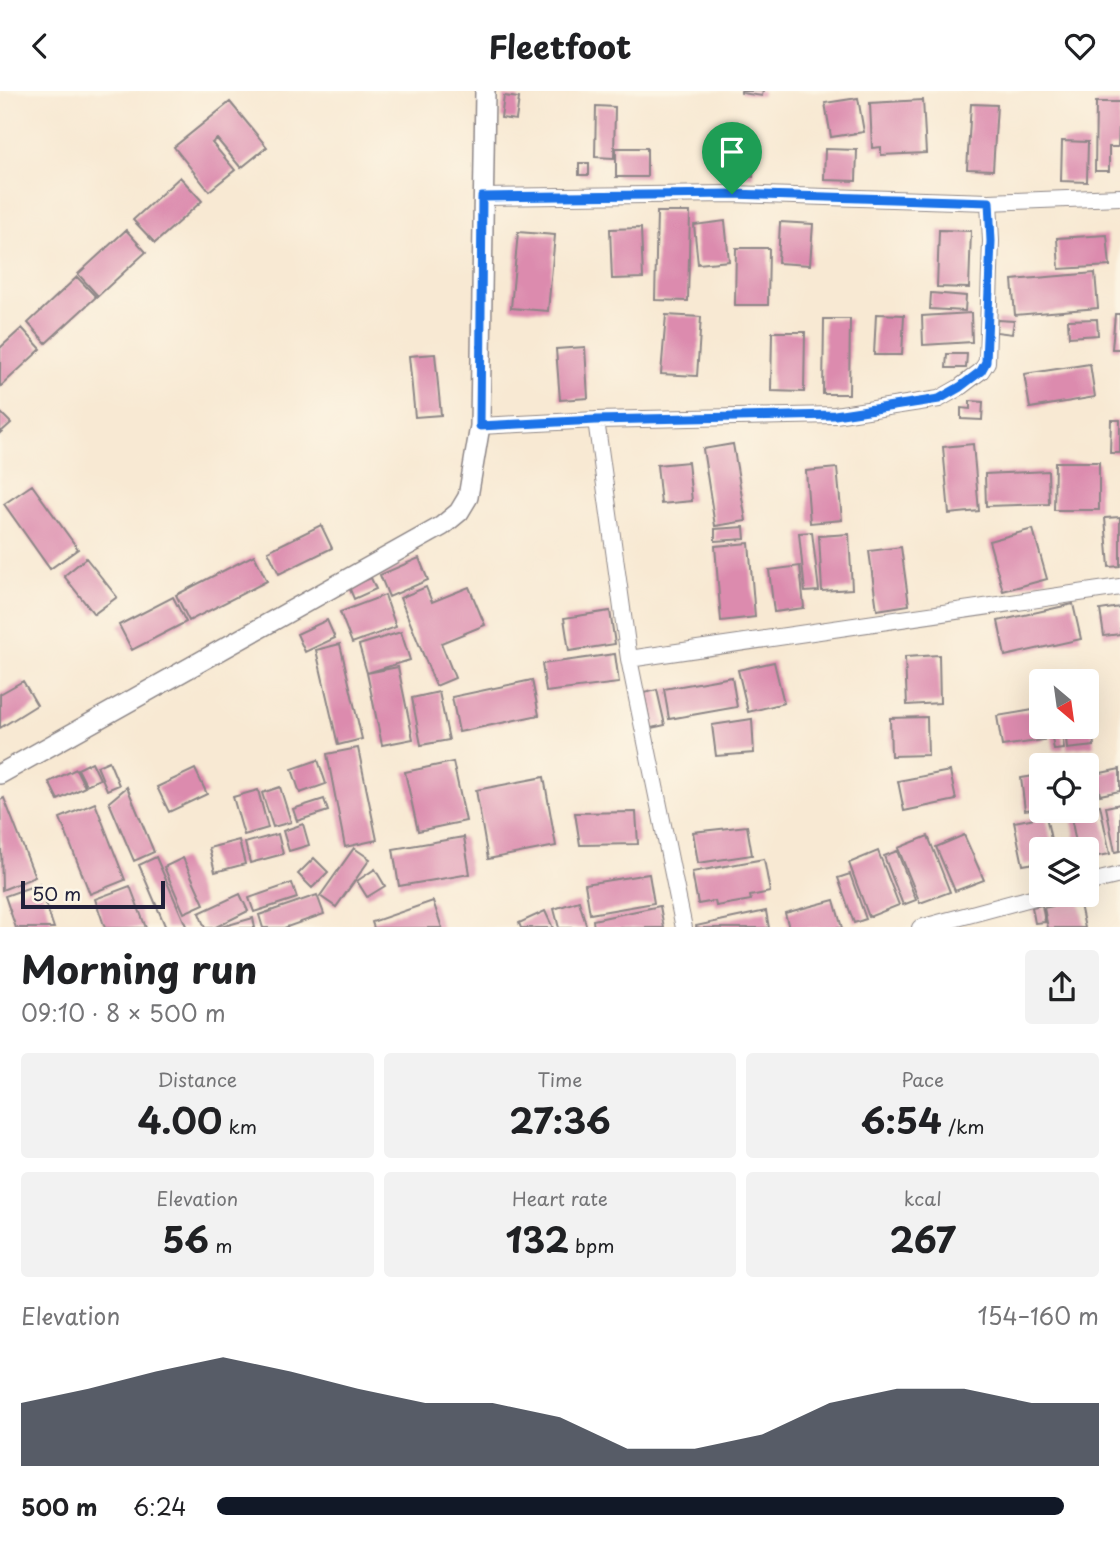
<!DOCTYPE html>
<html lang="en">
<head>
<meta charset="utf-8">
<style>
	body { margin:0; font-family:"Playpen Sans",sans-serif; background:#f2f2f2; color:#202124; height:100vh; display:flex; flex-direction:column; font-size:26px; white-space:nowrap }
	* { box-sizing:border-box; margin:0 }
	p { font-size:23px; color:#757577 }
	.icon { flex:none; width:38px; height:38px; fill:none; stroke:currentColor; stroke-width:2; stroke-linecap:round; stroke-linejoin:round }
	.map { position:relative; height:836px; overflow:hidden }
	.panel { display:flex; flex-direction:column; background:#fff; flex:1 }
	.panel>* { flex:none }
	.needle { width:46px; rotate:151deg }
	.controls { position:absolute; left:1029px; top:578px; display:grid; gap:14px }
	.controls a { display:grid; place-items:center; width:70px; height:70px; border-radius:7px; background:#fff; box-shadow:0 7px 28px #0002; font-size:35px }
	.scale { position:absolute; left:21px; bottom:18px; width:144px; box-sizing:border-box; padding-left:7px; border:4px solid #22223b; border-top:0; font-size:19px; line-height:24px; white-space:nowrap; color:#22223b; -webkit-text-stroke:5px #fcf5e5; paint-order:stroke }
	.pin { position:absolute; display:grid; place-items:center; width:60px; height:60px; color:#fff; margin:-72px -30px; border-radius:50% 50% 50% 0; rotate:-45deg; box-shadow:0 0 7px #0007 }
	.pin .icon { rotate:45deg }
	.round { display:grid; place-items:center; flex:none; width:74px; height:74px; border-radius:7px; background:#f2f2f2 }
	.headline { display:flex; align-items:center; justify-content:space-between; height:119px; padding:0 21px }
	h1 { font-size:38px; font-weight:700; line-height:52px }
	.metrics { display:grid; grid-template-columns:repeat(3,1fr); gap:10px; height:119px; padding:7px 21px }
	.metrics div { display:grid; align-content:center; border-radius:7px; background:#f2f2f2; text-align:center }
	.metrics b { font-size:35px; font-weight:700 }
	.metrics small { font-size:19px; font-weight:400 }
	.metrics p { font-size:19px }
	.chart { height:196px; padding:14px 21px }
	.chart p { display:flex; justify-content:space-between }
	.chart svg { width:100%; height:126px; margin-top:7px; fill:#111827; opacity:.7 }
	ul { padding:0 21px; list-style:none; font-size:23px }
	li { display:grid; grid-template-columns:112px 84px 1fr; align-items:center; height:52px }
	li i { height:18px; border-radius:9px; background:#111827 }
	header { display:flex; justify-content:space-between; align-items:center; height:91px; padding:0 21px; background:#fff; font-size:32px; font-weight:700 }
	.map>svg:first-child { display:block }
</style>
</head>
<body>
<header><svg class="icon" aria-label="back" viewBox="0 0 24 24"><path d="M15 5l-7 7 7 7"/></svg>Fleetfoot<svg class="icon" aria-label="heart" viewBox="0 0 24 24"><path d="M12 20l-8-8c-3-5 5-10 8-4 3-6 11-1 8 4z"/></svg></header>
<div class="map">
<svg width="1120" height="837" viewBox="0 0 1120 837">
	<rect width="100%" height="100%" fill="#fcf5e5"/>
	<filter id="ink" filterUnits="userSpaceOnUse"><feTurbulence type="fractalNoise" baseFrequency=".0143" numOctaves="2"/><feDisplacementMap in="SourceGraphic" scale="14" xChannelSelector="R" yChannelSelector="G"/><feConvolveMatrix kernelMatrix="1 2 1 2 8 2 1 2 1" color-interpolation-filters="sRGB"/></filter>
	<filter id="wash" filterUnits="userSpaceOnUse"><feTurbulence type="fractalNoise" baseFrequency=".00686" numOctaves="4" result="noise"/><feDisplacementMap in="SourceGraphic" scale="28" xChannelSelector="R" yChannelSelector="G"/><feGaussianBlur stdDeviation="1.57" result="paint"/><feColorMatrix in="noise" values="0 0 0 0 0 0 0 0 0 0 0 0 0 0 0 0 0 1.4 0 .05"/><feComposite in="paint" operator="in"/></filter>
	<g filter="url(#wash)">
		<rect width="100%" height="100%" fill="#f8e9d3"/>
		<g id="blocks">
			<!-- building -->
			<path fill="#dc8bae" d="M741,0H763L762,5L741,2Z
				M504,5L519,7L516,29L501,27Z
				M858,7L864,41L831,46L825,12Z
				M923,9L926,62L881,64V56L872,57L870,12Z
				M230,11L267,56L241,77L217,48L212,52L235,79L209,100L174,56Z
				M1096,11H1120L1118,56H1109V80H1095Z
				M971,13L997,14L993,79L967,78Z
				M596,15L615,16L614,67L595,66Z
				M727,48L755,49L753,86L726,85Z
				M1062,50L1088,51L1087,91L1061,90Z
				M616,57H647V86H616Z
				M825,58L857,59L856,90L824,89Z
				M579,72H589V84H579Z
				M180,86L202,110L155,152L133,129Z
				M657,121H690L688,210L655,209Z
				M725,130L729,170L698,173L694,134Z
				M780,131L813,133L810,174L778,172Z
				M641,137L643,187L612,188L610,138Z
				M126,139L146,161L98,205L78,183Z
				M939,139L971,140L969,197L937,196Z
				M518,141L555,144L548,220L511,217Z
				M1107,144L1110,175L1059,178L1057,147Z
				M736,157H769L768,214H735Z
				M1095,182L1098,217L1015,224L1012,189Z
				M77,186L96,206L46,252L28,232Z
				M931,202L966,205L965,220L930,218Z
				M971,222L972,251L923,254L922,225Z
				M876,223L904,224L902,264H874Z
				M1115,223H1120V258H1112Z
				M666,224L701,226L697,285L661,283Z
				M824,228H850L849,303H823Z
				M1097,228L1098,244L1069,246L1068,229Z
				M997,229L1014,230L1012,243L996,241Z
				M22,237L41,258L0,296V257Z
				M772,241H805L804,301L771,300Z
				M585,256L588,307L560,309L556,258Z
				M435,263L441,324L415,326L409,265Z
				M947,263H967L966,277H946Z
				M1090,273L1095,306L1030,317L1024,283Z
				M970,310L983,311L982,329L961,328V317L970,318Z
				M0,321L11,332L0,342Z
				M1111,329H1120V362H1110Z
				M733,353L746,430L715,435L703,358Z
				M973,353L979,420L949,423L943,356Z
				M688,371L692,410L661,413L657,374Z
				M1055,371H1099V419H1054Z
				M837,377L842,429L810,432L806,380Z
				M1048,380L1049,413L986,415L985,383Z
				M32,394L78,458L50,478L4,413Z
				M1120,426V475L1109,476L1105,427Z
				M321,434L332,457L279,483L268,460Z
				M744,436L745,448L715,450V438Z
				M1033,438L1047,488L1003,500L989,450Z
				M812,441L819,500L805,501L799,442Z
				M849,443L852,498L822,500L819,445Z
				M749,452L755,526L721,530L715,455Z
				M901,456L909,514L877,519L869,460Z
				M254,464L267,490L189,530L176,504Z
				M86,467L117,506L94,523L64,485Z
				M419,467L428,489L389,506L380,484Z
				M800,475L804,517L774,521L769,479Z
				M371,487L376,498L354,508L349,496Z
				M426,496L432,511L469,496L485,534L441,552L455,587L436,595L400,507Z
				M385,504L396,536L352,552L340,521Z
				M173,506L186,531L132,559L119,534Z
				M1073,513L1081,548L1005,565L998,530Z
				M1120,516V543L1104,545L1100,519Z
				M610,520L615,553L569,560L564,527Z
				M327,529L335,547L305,561L297,543Z
				M401,541L410,569L367,582L398,576L413,648L382,654L367,582L359,554Z
				M340,553L362,648L338,654L316,559Z
				M615,563L619,592L546,601L542,573Z
				M939,564L940,612L907,614L905,566Z
				M774,571L784,612L748,621L738,579Z
				M732,586L737,616L669,628L664,598Z
				M532,589L539,624L459,641L452,606Z
				M23,590L37,614L0,637V603Z
				M657,599L665,634L651,637L644,602Z
				M439,601L449,649L421,654L412,607Z
				M1087,612H1090L1094,655L1067,658L1065,635H1087Z
				M1039,618L1044,649L1002,655L997,625Z
				M927,626L928,664L891,665L890,627Z
				M752,628L754,662L716,665L712,634Z
				M1050,635H1061L1064,658L1054,659Z
				M358,657L377,749L345,756L327,663Z
				M318,669L326,693L300,702L292,678Z
				M109,670L119,694L107,699L97,675Z
				M92,671L100,688L86,694L78,678Z
				M453,671L466,730L418,740L405,681Z
				M1091,677L1095,709L1087,711V678Z
				M76,678L85,696L58,709L49,691Z
				M195,678L207,703L169,721L157,696Z
				M1120,678V700L1100,704L1096,683Z
				M950,680L956,709L904,720L898,690Z
				M1041,684V717L1025,719L1021,687Z
				M544,686L556,755L488,768L476,699Z
				M127,696L154,761L134,770L109,711Z
				M280,696L291,731L273,736L262,702Z
				M258,699L268,737L244,744L233,706Z
				M4,707L35,786L2,799L0,709Z
				M324,708L328,720L297,730L293,718Z
				M95,712L125,789L90,803L60,727Z
				M1120,713V760L1115,761L1106,716Z
				M1100,714L1110,763L1087,767V758H1077L1070,720L1087,719V716Z
				M636,721L638,753L580,754L575,722Z
				M1046,725L1053,758H1041V771L1023,774L1014,731Z
				M303,733L309,754L289,760L283,740Z
				M747,735L752,764L698,772L693,741Z
				M278,743L283,763L250,772L245,752Z
				M964,744L984,789L955,800L936,756Z
				M928,745L950,801L920,812L898,757Z
				M464,746L470,783L399,795L393,758Z
				M239,749L245,773L215,781L209,757Z
				M354,757L370,768L336,816L320,805Z
				M878,760L899,814L869,826L849,772Z
				M897,760L916,809L903,814L884,765Z
				M156,766L187,837H166L139,774Z
				M183,767L204,813L184,822L164,776Z
				M314,767L328,781L312,797L298,783Z
				M764,768L770,801L750,805L751,809L716,815L715,810L698,813L692,781Z
				M375,778L385,795L367,806L357,790Z
				M649,783L654,812L590,823L585,793Z
				M850,783L866,828L854,832L838,787Z
				M292,792L297,807L254,821L249,807Z
				M39,793L54,837H16L5,805Z
				M130,795L146,837H105L95,808Z
				M240,803L248,820L214,837H205L199,822Z
				M317,804L324,823L284,837H263L259,824Z
				M834,809L842,837H789L785,822Z
				M1079,809L1085,837H1048L1044,817Z
				M433,810L442,837H374L372,831Z
				M579,810L587,837H559L554,818Z
				M1042,814L1045,831L1035,832L1032,816Z
				M660,815L664,837H594L593,829Z
				M545,820L553,837H521L519,832Z
				M766,820L769,837H696V835Z
				M253,827L255,837H221V836Z"/>
		</g>
	</g>
	<g filter="url(#ink)">
		<use href="#blocks" fill-opacity="0" stroke="#8d8687" stroke-width="2"/>
		<g fill="none" stroke-linecap="round" stroke-linejoin="round">
			<!-- minor casing -->
			<g stroke="#8d8687" stroke-width="18">
				<path id="minor" d="M482,106L732,103L989,111L1120,106
					M596,329L629,568L684,837
					M480,335L596,329L835,324L939,308L960,296L981,280L987,271L991,150L989,111
					M629,568L1120,496
					M1087,792L1120,784
					M920,837L1046,803"/>
			</g>
			<!-- tertiary casing -->
			<g stroke="#8d8687" stroke-width="22">
				<path id="tertiary" d="M0,683L442,435L459,421L468,406L480,335L485,0"/>
			</g>
			<!-- minor -->
			<use href="#minor" stroke="#fff" stroke-width="16"/>
			<!-- tertiary -->
			<use href="#tertiary" stroke="#fff" stroke-width="19"/>
		</g>
	</g>
	<g fill="none" stroke-linecap="round" stroke-linejoin="round" filter="url(#ink)">
		<!-- route casing -->
		<g stroke="#fff" stroke-width="14">
			<path id="route" d="M732,103L989,111L991,150L986,271L981,280L960,296L939,308L835,324L596,329L480,335L482,106Z"/>
		</g>
		<!-- route -->
		<use href="#route" stroke="#1a73e8" stroke-width="9"/>
	</g>
</svg>
<div class="controls">
<a><svg class="needle" viewBox="-14 -14 28 28"><path d="M0-13l5 13h-10z" fill="#e53935"/><path d="M0 13l5-13h-10z" fill="#757577"/></svg></a>
<a><svg class="icon" aria-label="locate" viewBox="0 0 24 24"><circle cx="12" cy="12" r="6"/><path d="M12 2v4M12 18v4M2 12h4M18 12h4"/></svg></a>
<a><svg class="icon" aria-label="layers" viewBox="0 0 24 24"><path d="M12 4l9 5-9 5-9-5zM3 14l9 5 9-5"/></svg></a>
</div>
<div class="scale">50 m</div>
<div class="pin" style="left:732px;top:103px;background:#1e9e55"><svg class="icon" aria-label="arrive" viewBox="0 0 24 24"><path d="M6 21V4h12l-3 4 3 4H6"/></svg></div>
</div>
<section class="panel">
<div class="headline"><div><h1>Morning run</h1><p>09:10 · 8 × 500 m</p></div><a class="round"><svg class="icon" aria-label="share" viewBox="0 0 24 24"><path d="M12 15V3M7 8l5-5 5 5M5 13v7h14v-7"/></svg></a></div>
<div class="metrics">
<div><p>Distance</p><b>4.00<small> km</small></b></div>
<div><p>Time</p><b>27:36</b></div>
<div><p>Pace</p><b>6:54<small> /km</small></b></div>
</div>
<div class="metrics">
<div><p>Elevation</p><b>56<small> m</small></b></div>
<div><p>Heart rate</p><b>132<small> bpm</small></b></div>
<div><p>kcal</p><b>267</b></div>
</div>
<div class="chart"><p><span>Elevation</span>154–160 m</p>
<svg viewBox="0 0 160 44" preserveAspectRatio="none"><path d="M0 44V22L10 17L20 11L30 6L40 11L50 17L60 22L70 22L80 27L90 38L100 38L110 33L120 22L130 17L140 17L150 22L160 22V44z"/></svg>
</div>
<ul>
<li><b>500 m</b>6:24<i style="width:96%"></i></li>
</ul>
</section>
</body>
</html>
